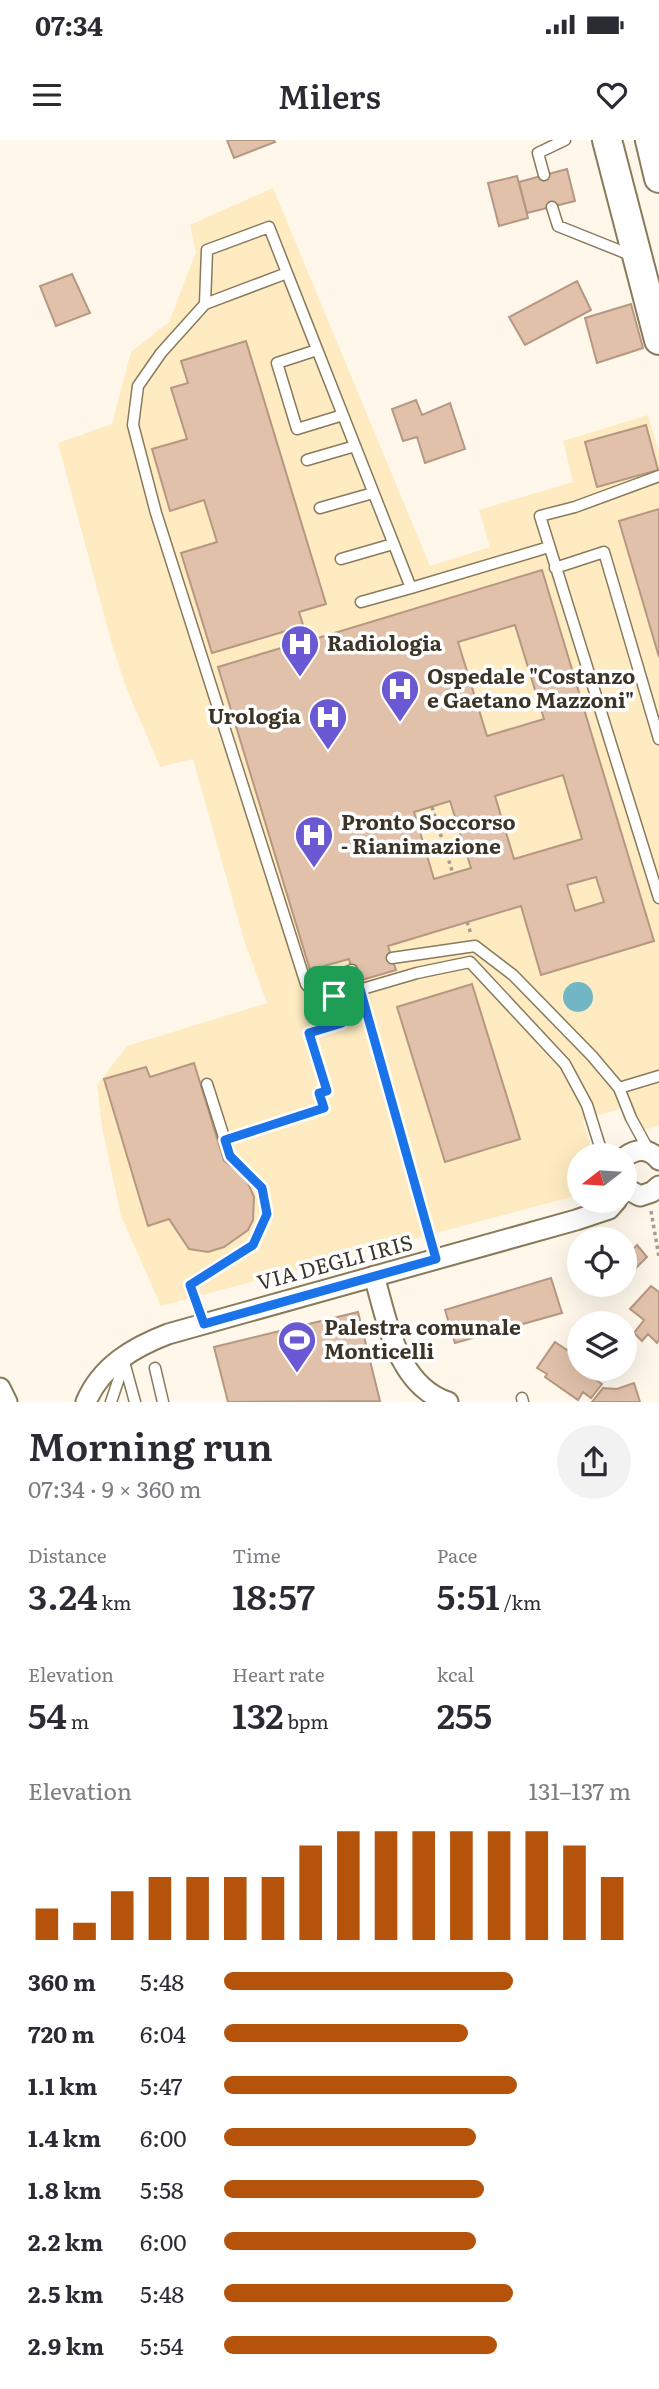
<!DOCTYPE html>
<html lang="en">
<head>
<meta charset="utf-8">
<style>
	body { margin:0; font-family:Literata,serif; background:#f2f2f3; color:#2b2b33; height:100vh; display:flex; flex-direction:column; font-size:26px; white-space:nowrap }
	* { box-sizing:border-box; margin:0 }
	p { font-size:23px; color:#7c7c81 }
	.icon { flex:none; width:38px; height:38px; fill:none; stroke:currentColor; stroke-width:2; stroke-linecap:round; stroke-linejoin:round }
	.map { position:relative; height:1262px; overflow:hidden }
	.sheet { display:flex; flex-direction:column; background:#fff; flex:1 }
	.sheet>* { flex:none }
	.needle { width:46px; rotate:253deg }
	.tools { position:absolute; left:567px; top:1003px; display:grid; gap:14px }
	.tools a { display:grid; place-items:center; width:70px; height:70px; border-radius:50%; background:#fff; box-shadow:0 7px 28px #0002; font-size:35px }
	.pin { position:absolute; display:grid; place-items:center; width:60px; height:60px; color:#fff; margin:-30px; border-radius:14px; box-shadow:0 4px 10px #0006 }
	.round { display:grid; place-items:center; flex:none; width:74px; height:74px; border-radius:37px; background:#f2f2f3 }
	.summary { display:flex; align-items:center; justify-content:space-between; height:119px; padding:0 28px }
	h1 { font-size:38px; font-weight:600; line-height:52px }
	.figures { display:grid; grid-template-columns:repeat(3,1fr); gap:10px; height:119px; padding:7px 28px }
	.figures div { display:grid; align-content:center }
	.figures b { font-size:35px; font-weight:600 }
	.figures small { font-size:19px; font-weight:400 }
	.figures p { font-size:19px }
	.chart { height:196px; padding:14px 28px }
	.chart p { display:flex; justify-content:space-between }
	.chart svg { width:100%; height:126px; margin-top:7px; stroke:#b45309; stroke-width:6 }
	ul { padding:0 28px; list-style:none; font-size:23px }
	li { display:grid; grid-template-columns:112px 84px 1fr; align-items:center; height:52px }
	li i { height:18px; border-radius:9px; background:#b45309 }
	.status { display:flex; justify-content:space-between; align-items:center; height:49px; padding:0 35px; background:#fff; direction:ltr }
	.status svg { height:19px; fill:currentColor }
	header { display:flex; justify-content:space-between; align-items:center; height:91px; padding:0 28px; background:#fff; font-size:32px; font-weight:600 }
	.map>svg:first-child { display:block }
</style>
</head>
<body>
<div class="status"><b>07:34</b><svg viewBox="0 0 49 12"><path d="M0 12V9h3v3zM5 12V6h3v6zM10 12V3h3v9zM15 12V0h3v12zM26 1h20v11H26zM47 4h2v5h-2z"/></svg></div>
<header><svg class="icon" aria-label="menu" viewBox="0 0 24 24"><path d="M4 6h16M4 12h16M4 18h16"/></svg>Milers<svg class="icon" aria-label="heart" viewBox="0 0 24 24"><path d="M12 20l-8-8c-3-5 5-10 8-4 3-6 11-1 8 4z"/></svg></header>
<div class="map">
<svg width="659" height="1262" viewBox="0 0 659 1262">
	<rect width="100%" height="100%" fill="#fef7ea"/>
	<!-- built -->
	<path fill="#feebc1" d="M273,48L430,426L490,407L479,370L573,342L563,301L648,275L659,312V986L636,992L629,966L583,980L593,1015H579V1055L161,1166L121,1076L102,987L97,945L127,906L267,863L244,800L193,619L160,627L126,547L113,508L58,303L112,284L131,212L169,182L196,112L190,85Z"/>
	<!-- water -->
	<path fill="#71b6c4" d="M563 857a15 15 0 1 1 30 0a15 15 0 1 1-30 0Z"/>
	<!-- building -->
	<path fill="#e1c1aa" stroke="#b69782" stroke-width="2" fill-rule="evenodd" d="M227,0H274L275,2L234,18Z
		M567,29L575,61L527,73L519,42Z
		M517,36L528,78L499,86L488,43Z
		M72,134L90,173L56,186L40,146Z
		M577,141L591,170L525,205L509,177Z
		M631,164L643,208L597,223L585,178Z
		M246,201L326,464L299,472L308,501L542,430L654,801L541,835L521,766L388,806L396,830L355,842L349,819L310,830L218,527L301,502L296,488L212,513L181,413L217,402L204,360L170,371L152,309L187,299L171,248L188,243L181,221ZM515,485L544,579L487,596L458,502ZM563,635L582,699L514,719L495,656ZM450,661L471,728L434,739L414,672ZM596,737L604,762L575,771L567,745Z
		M416,260L422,275L450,263L465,309L425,323L417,297L403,301L392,269Z
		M646,285L658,330L597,347L585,302Z
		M659,369V517L619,381Z
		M472,844L520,999L445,1022L397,867Z
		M194,923L224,1021L245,1036L254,1057L253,1080L248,1090L224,1107L208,1112L189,1109L169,1079L148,1086L104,939L146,927L150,937Z
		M637,1105L647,1117L630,1134L625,1128V1118Z
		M551,1138L562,1173L455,1203L445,1170Z
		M651,1146L659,1152V1200L657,1203L648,1194L642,1201L634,1193L644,1180L630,1169Z
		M358,1172L380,1261L228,1262L214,1207Z
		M555,1202L567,1210L571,1204L579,1210V1228H602L594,1239L602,1244L591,1258L583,1252L578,1260L545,1237L547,1234L537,1228Z
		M634,1243L640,1262H592L603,1248L617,1249Z"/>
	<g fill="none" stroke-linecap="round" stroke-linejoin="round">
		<!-- lane casing -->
		<g stroke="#897a5b" stroke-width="13">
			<path id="lane" d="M544,35L538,13L565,0
				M552,67L558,86L633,116
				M205,164L207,110L269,87L287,133
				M317,210L277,223L297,289L343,275
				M307,320L355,306
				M659,336L575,367L540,376L659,758
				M320,368L373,353
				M341,419L393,404
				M555,428L604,412L659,599
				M361,462L411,448
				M392,818L475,806L513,835L592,916L619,948L631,978L649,1011
				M352,830L336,836L342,855L417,833L470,822L565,924L587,965L602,1013L606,1015
				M360,849L436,1119
				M342,855L318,858L306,844L156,373L133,285L138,246L161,213L205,164L287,133L411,448L549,407
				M619,948L659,936
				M204,1184L190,1145L253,1105L267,1074L262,1048L230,1016L207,944
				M123,1218L135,1262
				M155,1228L163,1262
				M522,1258L523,1262
				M111,1262L123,1226"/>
		</g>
		<!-- street casing -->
		<g stroke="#897a5b" stroke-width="23">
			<path id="street" d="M625,1017C637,1008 649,1008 659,1020
				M625,1048L640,1056L652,1052L659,1046
				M374,1136C387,1180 397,1245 448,1262
				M0,1248L7,1262
				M86,1262C101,1226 134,1207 168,1194L576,1080L609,1069L617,1060"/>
		</g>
		<!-- secondary casing -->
		<g stroke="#897a5b" stroke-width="32">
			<path id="secondary" d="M607,0L659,200
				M650,0L659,38"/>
		</g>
		<!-- path -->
		<path stroke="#a49d90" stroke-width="3.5" stroke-dasharray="3.5 3.5" stroke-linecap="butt" d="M432,667L453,734
			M467,782L471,794
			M237,996L324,968L319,953L327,951L309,893L343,883L338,868
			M651,1071L659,1117"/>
		<!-- lane -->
		<use href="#lane" stroke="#fff" stroke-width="10"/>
		<!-- street -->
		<use href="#street" stroke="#fff" stroke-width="19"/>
		<!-- secondary -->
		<use href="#secondary" stroke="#fff" stroke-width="28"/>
	</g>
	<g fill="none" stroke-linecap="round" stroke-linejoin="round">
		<!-- route casing -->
		<g stroke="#fff" stroke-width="14">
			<path id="route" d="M360,849L436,1119L204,1184L190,1145L253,1105L267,1074L262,1048L230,1016L225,1000L324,968L319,953L327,951L309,893L342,883L334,856Z"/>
		</g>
		<!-- route -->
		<use href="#route" stroke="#1a73e8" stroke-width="9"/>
	</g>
	<!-- icons -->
	<defs>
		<g id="hospital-pin" transform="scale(2.0125)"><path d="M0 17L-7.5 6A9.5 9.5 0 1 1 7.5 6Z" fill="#6a59d3" stroke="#fff"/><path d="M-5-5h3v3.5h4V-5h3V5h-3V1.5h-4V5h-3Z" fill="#fff"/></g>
		<g id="stadium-pin" transform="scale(2.0125)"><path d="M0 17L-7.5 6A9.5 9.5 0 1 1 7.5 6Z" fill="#6a59d3" stroke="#fff"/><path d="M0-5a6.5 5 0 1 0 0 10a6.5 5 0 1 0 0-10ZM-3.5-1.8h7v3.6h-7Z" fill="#fff"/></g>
	</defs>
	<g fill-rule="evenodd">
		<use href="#hospital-pin" x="300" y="504"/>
		<use href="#hospital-pin" x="400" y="549"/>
		<use href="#hospital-pin" x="328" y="577"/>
		<use href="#hospital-pin" x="314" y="695"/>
		<use href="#stadium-pin" x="297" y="1200"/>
	</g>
	<g text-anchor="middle" stroke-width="7" stroke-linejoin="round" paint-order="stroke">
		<!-- poi labels -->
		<g font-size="21" font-weight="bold" fill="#3b3427" stroke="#fff" text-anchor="start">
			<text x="327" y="511">Radiologia</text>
			<text x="427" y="544">Ospedale "Costanzo<tspan x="427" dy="24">e Gaetano Mazzoni"</tspan></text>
			<text x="301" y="584" text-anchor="end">Urologia</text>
			<text x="341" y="690">Pronto Soccorso<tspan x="341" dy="24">- Rianimazione</tspan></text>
			<text x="324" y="1195">Palestra comunale<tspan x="324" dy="24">Monticelli</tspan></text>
		</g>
		<!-- street labels -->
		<g font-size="21" fill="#3b3427" stroke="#fff">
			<text transform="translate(335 1123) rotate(-15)" y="7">VIA DEGLI IRIS</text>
		</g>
	</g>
</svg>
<div class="tools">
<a><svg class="needle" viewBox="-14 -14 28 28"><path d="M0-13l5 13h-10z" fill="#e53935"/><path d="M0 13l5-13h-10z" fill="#7c7c81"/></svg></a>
<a><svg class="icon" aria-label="locate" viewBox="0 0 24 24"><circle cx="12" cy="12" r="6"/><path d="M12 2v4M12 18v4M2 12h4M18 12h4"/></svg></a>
<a><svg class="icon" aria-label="layers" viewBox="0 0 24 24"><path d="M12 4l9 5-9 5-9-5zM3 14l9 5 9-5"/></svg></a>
</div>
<div class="pin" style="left:334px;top:856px;background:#1e9e55"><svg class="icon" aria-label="arrive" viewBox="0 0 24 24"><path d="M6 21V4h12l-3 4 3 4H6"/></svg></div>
</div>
<section class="sheet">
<div class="summary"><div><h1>Morning run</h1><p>07:34 · 9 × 360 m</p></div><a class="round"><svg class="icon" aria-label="share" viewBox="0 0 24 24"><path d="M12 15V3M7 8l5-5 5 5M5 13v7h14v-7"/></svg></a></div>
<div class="figures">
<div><p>Distance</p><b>3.24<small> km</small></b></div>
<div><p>Time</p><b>18:57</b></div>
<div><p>Pace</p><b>5:51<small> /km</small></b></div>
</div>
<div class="figures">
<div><p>Elevation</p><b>54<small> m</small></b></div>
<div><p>Heart rate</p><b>132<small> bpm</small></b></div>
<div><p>kcal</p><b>255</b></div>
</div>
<div class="chart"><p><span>Elevation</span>131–137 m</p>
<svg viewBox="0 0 160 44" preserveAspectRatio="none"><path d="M5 44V33M15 44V38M25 44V27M35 44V22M45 44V22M55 44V22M65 44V22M75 44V11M85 44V6M95 44V6M105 44V6M115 44V6M125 44V6M135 44V6M145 44V11M155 44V22"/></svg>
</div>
<ul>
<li><b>360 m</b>5:48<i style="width:71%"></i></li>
<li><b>720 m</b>6:04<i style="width:60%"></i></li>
<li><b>1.1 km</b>5:47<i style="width:72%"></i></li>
<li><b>1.4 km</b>6:00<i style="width:62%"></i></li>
<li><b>1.8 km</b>5:58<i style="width:64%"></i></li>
<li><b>2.2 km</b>6:00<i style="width:62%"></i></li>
<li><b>2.5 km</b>5:48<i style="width:71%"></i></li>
<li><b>2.9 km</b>5:54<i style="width:67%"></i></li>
</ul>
</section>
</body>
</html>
